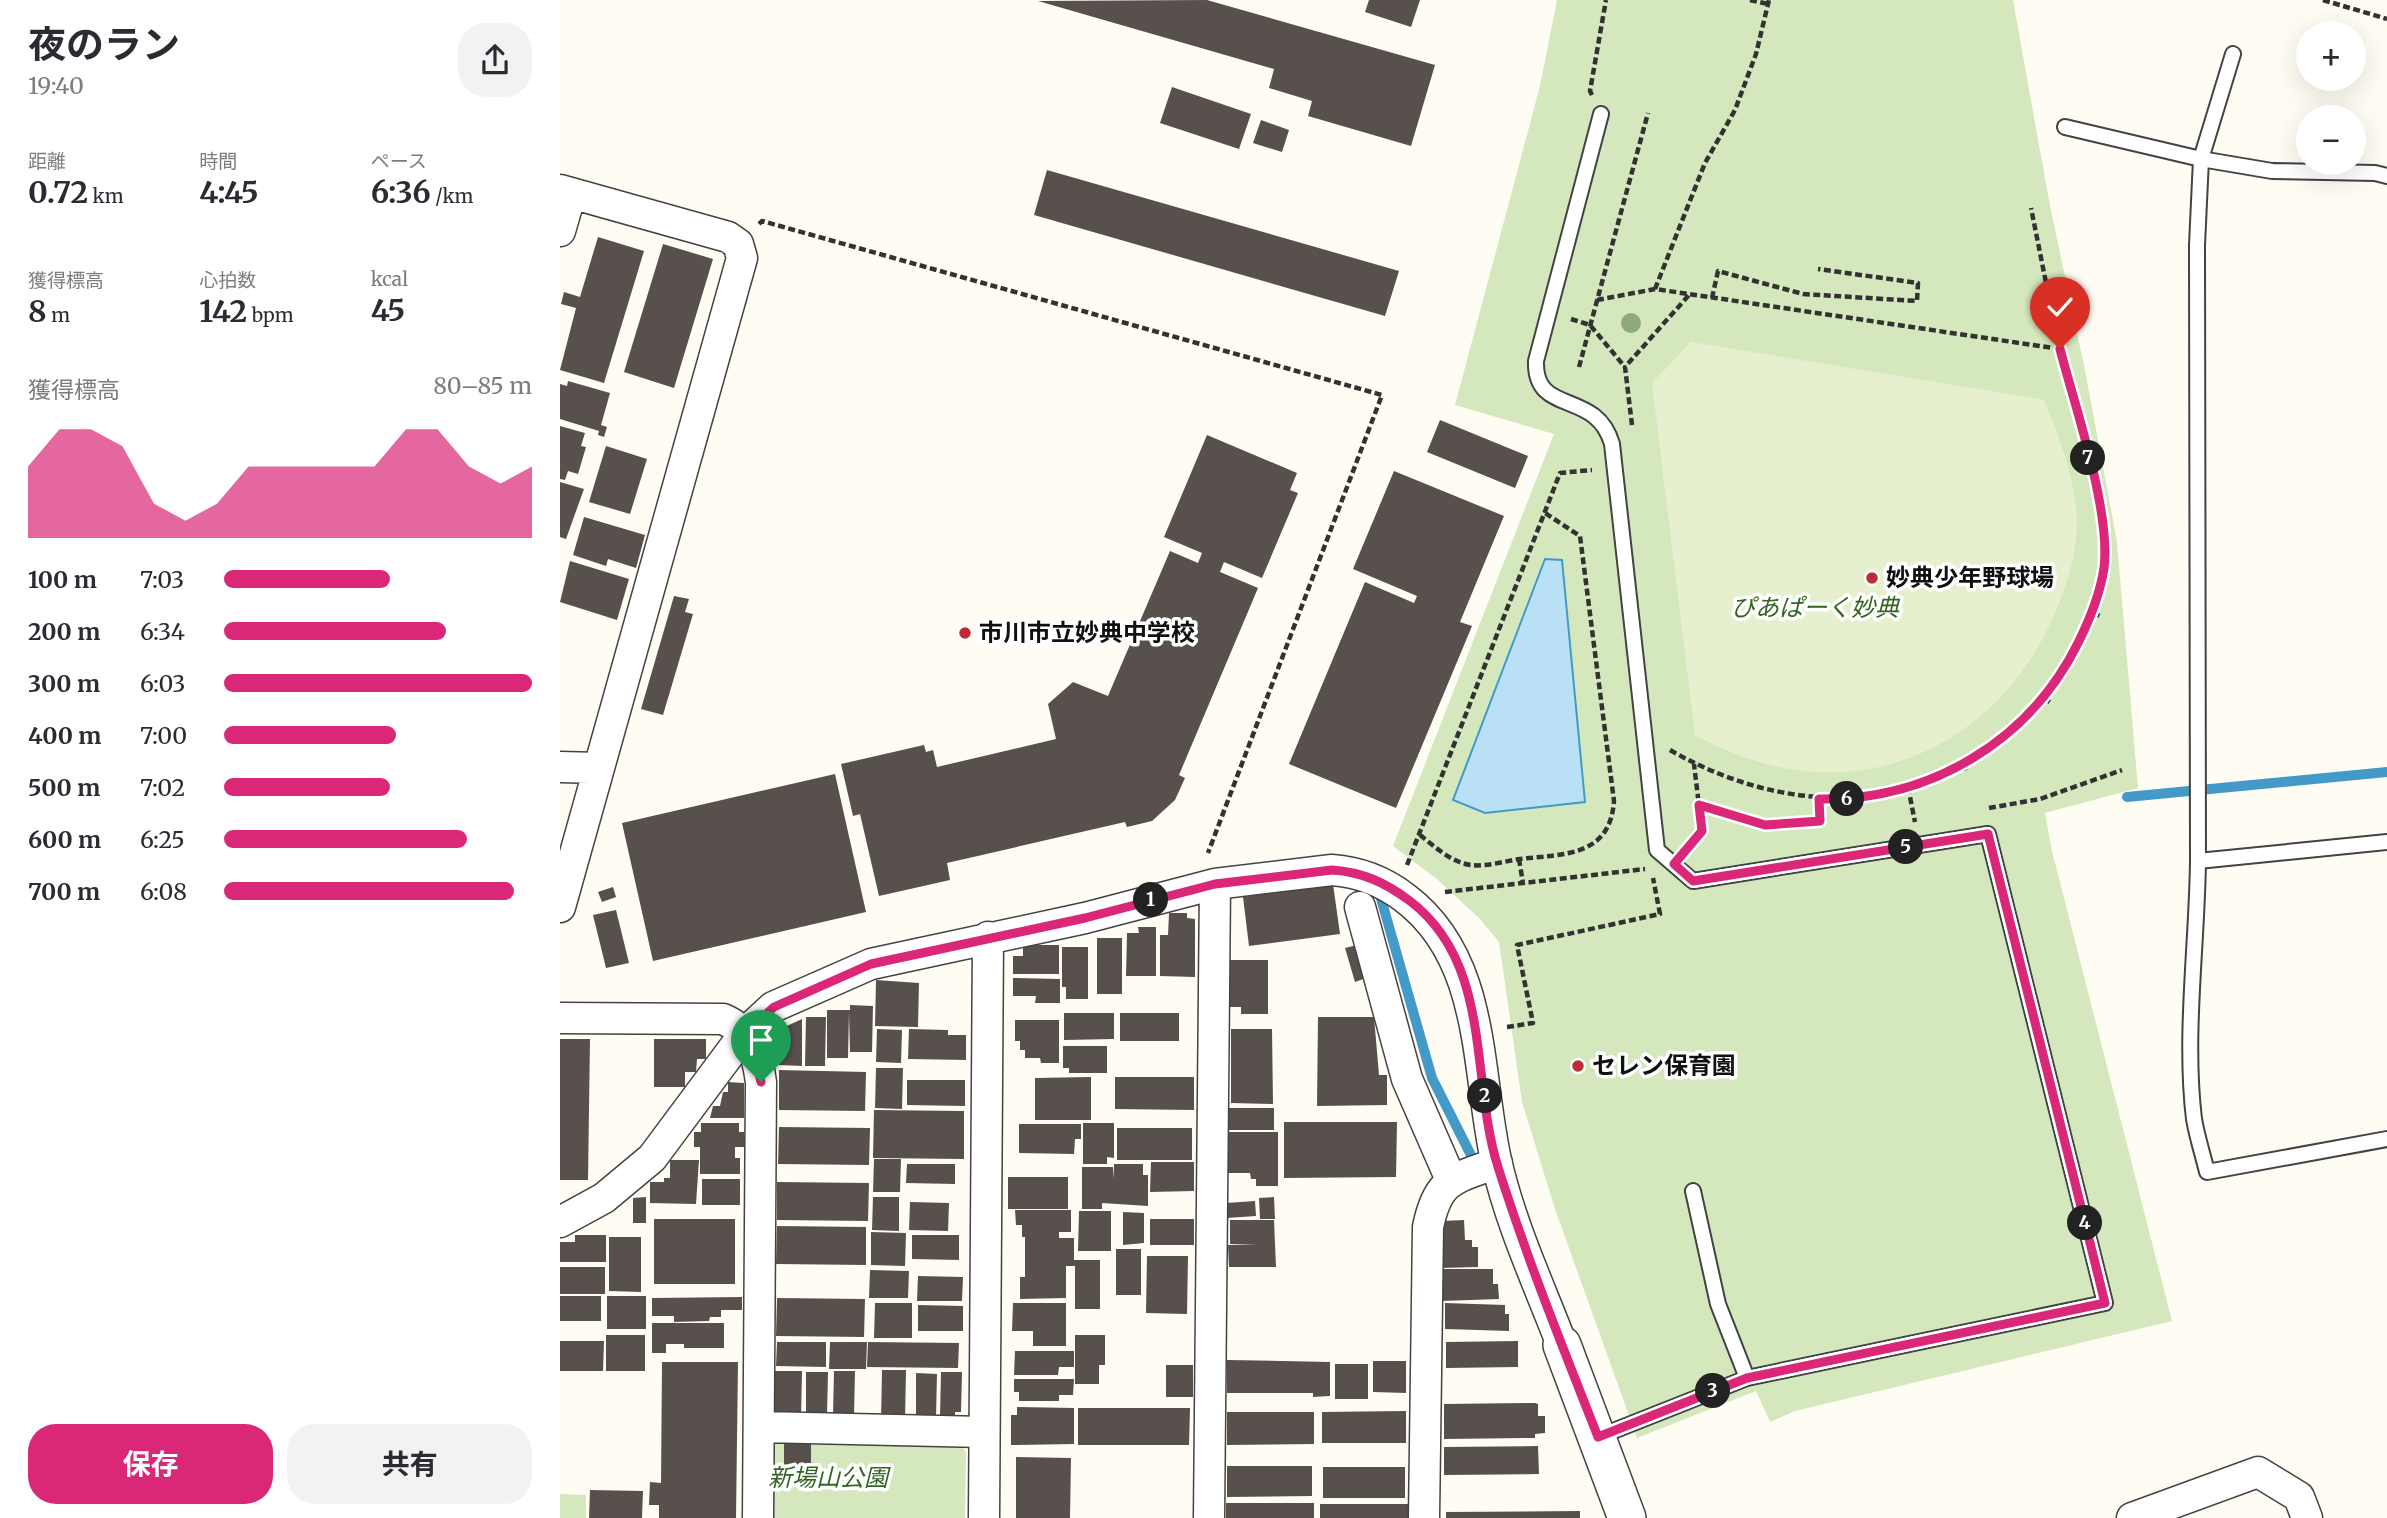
<!DOCTYPE html>
<html lang="ja">
<head>
<meta charset="utf-8">
<style>
	body { margin:0; font-family:Merriweather,"Noto Sans JP",serif; background:#f2f2f3; color:#2b2b33; height:100vh; display:flex; flex-direction:column; font-size:26px; white-space:nowrap }
	* { box-sizing:border-box; margin:0 }
	p { font-size:23px; color:#7c7c81 }
	.icon { flex:none; width:38px; height:38px; fill:none; stroke:currentColor; stroke-width:2; stroke-linecap:round; stroke-linejoin:round }
	.map { position:relative; flex:1; overflow:hidden }
	.sheet { display:flex; flex-direction:column; background:#fff; width:560px }
	.sheet>* { flex:none }
	.tools { position:absolute; left:1736px; top:21px; display:grid; gap:14px }
	.tools a { display:grid; place-items:center; width:70px; height:70px; border-radius:50%; background:#fff; box-shadow:0 7px 28px #0002; font-size:35px }
	.pin { position:absolute; display:grid; place-items:center; width:60px; height:60px; color:#fff; margin:-72px -30px; border-radius:50% 50% 50% 0; rotate:-45deg; box-shadow:0 0 7px #0007 }
	.pin .icon { rotate:45deg }
	.km { position:absolute; width:35px; height:35px; margin:-18px; border-radius:50%; background:#222; color:#fff; font-size:19px; line-height:35px; text-align:center }
	.round { display:grid; place-items:center; flex:none; width:74px; height:74px; border-radius:28px; background:#f2f2f3 }
	.headline { display:flex; align-items:center; justify-content:space-between; height:119px; padding:0 28px }
	h1 { font-size:38px; font-weight:700; line-height:52px }
	.metrics { display:grid; grid-template-columns:repeat(3,1fr); gap:10px; height:119px; padding:7px 28px }
	.metrics div { display:grid; align-content:center }
	.metrics b { font-size:30px; font-weight:700 }
	.metrics small { font-size:19px; font-weight:400 }
	.metrics p { font-size:19px }
	.chart { height:196px; padding:14px 28px }
	.chart p { display:flex; justify-content:space-between }
	.chart svg { width:100%; height:126px; margin-top:7px; fill:#db2777; opacity:.7 }
	.cta { display:flex; gap:14px; margin-top:auto; padding:14px 28px }
	.cta a { flex:1; height:80px; border-radius:28px; background:#db2777; color:#fff; font-size:28px; font-weight:700; line-height:80px; text-align:center }
	.cta a+a { background:#f2f2f3; color:#2b2b33 }
	ul { padding:0 28px; list-style:none; font-size:23px }
	li { display:grid; grid-template-columns:112px 84px 1fr; align-items:center; height:52px }
	li i { height:18px; border-radius:9px; background:#db2777 }
	main { display:flex; flex:1; min-height:0 }
	.map>svg:first-child { display:block }
</style>
</head>
<body>
<main>
<section class="sheet">
<div class="headline"><div><h1>夜のラン</h1><p>19:40</p></div><a class="round"><svg class="icon" aria-label="share" viewBox="0 0 24 24"><path d="M12 15V3M7 8l5-5 5 5M5 13v7h14v-7"/></svg></a></div>
<div class="metrics">
<div><p>距離</p><b>0.72<small> km</small></b></div>
<div><p>時間</p><b>4:45</b></div>
<div><p>ペース</p><b>6:36<small> /km</small></b></div>
</div>
<div class="metrics">
<div><p>獲得標高</p><b>8<small> m</small></b></div>
<div><p>心拍数</p><b>142<small> bpm</small></b></div>
<div><p>kcal</p><b>45</b></div>
</div>
<div class="chart"><p><span>獲得標高</span>80–85 m</p>
<svg viewBox="0 0 160 44" preserveAspectRatio="none"><path d="M0 44V19L10 6L20 6L30 12L40 32L50 38L60 32L70 19L80 19L90 19L100 19L110 19L120 6L130 6L140 19L150 25L160 19V44z"/></svg>
</div>
<ul>
<li><b>100 m</b>7:03<i style="width:54%"></i></li>
<li><b>200 m</b>6:34<i style="width:72%"></i></li>
<li><b>300 m</b>6:03<i style="width:100%"></i></li>
<li><b>400 m</b>7:00<i style="width:56%"></i></li>
<li><b>500 m</b>7:02<i style="width:54%"></i></li>
<li><b>600 m</b>6:25<i style="width:79%"></i></li>
<li><b>700 m</b>6:08<i style="width:94%"></i></li>
</ul>
<div class="cta"><a>保存</a><a>共有</a></div>
</section>
<div class="map">
<svg width="1827" height="1518" viewBox="0 0 1827 1518">
	<rect width="100%" height="100%" fill="#fefcf3"/>
	<!-- green -->
	<path fill="#d5e8bd" d="M997,0H1453L1490,206L1525,370L1557,542L1578,788L1485,813L1491,847L1612,1321L1235,1411L1210,1422L1196,1391L1077,1438L995,1209L962,1102L939,942L920,919L877,879L833,846L994,434L895,405L980,86Z
		M221,1436L393,1440L406,1451L405,1518H209V1448Z
		M0,1494L26,1495V1518H0Z"/>
	<!-- pitch -->
	<path fill="#e6f0ce" d="M1131,342L1484,400C1498,434 1512,470 1516,507C1520,551 1506,591 1487,630C1437,732 1333,791 1219,767C1189,761 1162,749 1135,735L1092,383Z"/>
	<!-- water -->
	<path fill="#b9e0f4" stroke="#4399c8" stroke-width="2" d="M985,559L1002,560L1025,802L925,813L893,800Z"/>
	<g fill="none" stroke-linecap="round" stroke-linejoin="round">
		<!-- stream -->
		<path stroke="#4399c8" stroke-width="10" d="M1567,797L1827,772
			M818,888L872,1078L917,1167"/>
	</g>
	<!-- building -->
	<path fill="#58504c" d="M647,0L875,65L851,146L748,116L752,101L709,88L714,69L478,1Z
		M809,0H860L851,27L805,12Z
		M612,87L691,114L679,149L600,123Z
		M701,120L729,130L722,152L693,143Z
		M487,170L839,271L825,316L474,215Z
		M38,237L84,251L44,383L0,370L16,308L1,304L4,292L20,297Z
		M103,244L153,259L114,388L64,372Z
		M8,381L50,393L41,425L47,427L44,437L38,435L39,431L0,419V384L7,386Z
		M880,420L968,456L955,488L867,452Z
		M0,426L25,433L21,446L26,447L18,474L8,471L5,480L0,479Z
		M647,435L737,473L730,490L738,493L702,578L664,562L660,572L698,588L619,775L625,778L615,800L592,821L567,827L565,822L387,863L390,880L319,896L300,814L293,816L281,764L364,745L366,752L373,750L377,767L496,739L488,704L513,682L548,696L610,551L638,563L642,553L604,537Z
		M46,446L87,459L70,514L29,502Z
		M834,471L944,516L900,622L912,626L836,808L729,764L805,582L854,603L857,596L793,569Z
		M0,482L24,489L6,539L0,537Z
		M24,517L85,535L76,568L48,559L46,566L13,555Z
		M10,561L69,579L57,620L0,602Z
		M114,596L129,599L125,612L133,614L103,715L81,709Z
		M275,774L306,912L93,961L62,823Z
		M773,884L780,934L689,946L683,897Z
		M53,887L56,897L42,902L38,892Z
		M56,910L69,963L46,968L33,915Z
		M609,913H627V918L635,919V977L600,976V935H608Z
		M578,927H596V976H566L567,933H579Z
		M537,938H562V994H537Z
		M463,945H499V974H453V956H463Z
		M797,945L806,978L795,982L785,948Z
		M502,947H528V999H506V987H502Z
		M667,960H708V1014H681V1007H667Z
		M453,978L500,979V1003H475L476,996H453Z
		M316,980L359,983L358,1027L315,1026Z
		M290,1005L313,1006L312,1052H290L289,1013L288,1058H267V1010H290Z
		M504,1013H554V1039L504,1040Z
		M560,1013H619V1041H560Z
		M246,1017H266L265,1066H245Z
		M758,1017H814L819,1075H827V1105L757,1106Z
		M242,1019V1066L218,1065V1030Z
		M455,1020H499V1063H481L480,1058H465V1050H460V1041H455Z
		M317,1029L342,1030L341,1063L316,1062Z
		M349,1029L388,1030V1035H406V1060L348,1059Z
		M671,1029H712L713,1104L671,1103Z
		M0,1039H30L28,1180H0Z
		M94,1039H146V1059H137L136,1072H125V1087H94Z
		M503,1046H547V1073H509V1068H503Z
		M316,1068H343L342,1109L315,1108Z
		M219,1070L306,1072L305,1111L219,1110Z
		M531,1077V1120H475V1078Z
		M555,1077H634V1110L555,1109Z
		M347,1080H405V1106L347,1105Z
		M168,1082L184,1083V1118H150L153,1106H160L163,1092H168Z
		M665,1108H714V1130H665Z
		M314,1110L404,1111V1159L313,1158Z
		M724,1122H837L836,1177L724,1178Z
		M141,1123H179V1132H184L185,1147H175V1158H180V1174H140V1147H134V1132H141Z
		M523,1123H554V1158L547,1157V1164H523Z
		M459,1124H521V1139H515L514,1154L459,1153Z
		M219,1127L310,1128L309,1165L218,1164Z
		M557,1128H632V1160H557Z
		M665,1132H718V1186H696V1179H691L690,1173H665Z
		M314,1159H341L340,1192H313Z
		M110,1160H139L136,1204L90,1203V1182H104V1178H110Z
		M591,1162H634V1191L590,1192Z
		M347,1164H395V1184L346,1183Z
		M554,1164H583V1175H588V1206L542,1203V1209H522V1167H553L554,1179Z
		M448,1177H508V1209H448Z
		M142,1179H180V1205H142Z
		M217,1182L309,1183L308,1221L217,1220Z
		M86,1197V1223H73V1198Z
		M313,1197H339V1231L312,1230Z
		M714,1197L715,1219H700L699,1198Z
		M695,1201L696,1216L667,1218L666,1203Z
		M350,1202L389,1203L388,1231L349,1230Z
		M455,1210H511V1232H499V1238H514V1260H540V1309H515V1266H506V1298L460,1299V1277H465V1237H462V1225H456Z
		M519,1211H551V1251H518Z
		M563,1212L584,1213V1243L563,1245Z
		M94,1219H175V1284H94Z
		M590,1219H634V1245H590Z
		M670,1220H714L716,1267H669L668,1245H697L670,1244Z
		M904,1220L905,1240H912V1247H918V1267L881,1268V1221Z
		M217,1226L306,1227V1265L216,1264Z
		M311,1232L346,1233L345,1266L311,1265Z
		M15,1235H46V1262H0V1242H15Z
		M352,1235H399V1260L352,1259Z
		M49,1237H81V1292L49,1291Z
		M556,1249H581V1295H556Z
		M587,1256H628L627,1314L586,1313Z
		M0,1267H45V1294H0Z
		M881,1269H933V1284H938L939,1299L881,1301Z
		M310,1270L349,1271L348,1298H309Z
		M358,1276L403,1277L402,1301H357Z
		M0,1296H41V1321H0Z
		M47,1296H86V1329H47Z
		M182,1297V1310H161V1317H150L149,1321L114,1322V1316H92V1298Z
		M217,1298L305,1299L304,1337L216,1336Z
		M315,1303H352V1338H314Z
		M453,1303H506V1346H473V1331H452Z
		M885,1303L945,1305V1314H949V1331L885,1329Z
		M358,1305L403,1306V1331H358Z
		M92,1323H164V1348H124V1344H106V1353H92Z
		M46,1335H85V1371H46Z
		M515,1335H545V1365H539V1384H515Z
		M0,1341H44L43,1371H0Z
		M958,1341V1367L886,1368V1342Z
		M217,1342H266V1367L216,1366Z
		M270,1342H307L306,1369H269Z
		M308,1342L399,1343L398,1368L307,1367Z
		M455,1351H514V1367H499L498,1375H454Z
		M667,1360L770,1362V1396L753,1397V1393H667Z
		M813,1361H846V1393L813,1392Z
		M102,1362H178L176,1518H99V1505H89L90,1482L101,1483Z
		M775,1364H808V1399H775Z
		M606,1365H633V1397H606Z
		M322,1370H346L345,1420H321Z
		M214,1371H242L241,1419H220L213,1410Z
		M274,1371H295L294,1416H273Z
		M246,1372H268L267,1416H246Z
		M381,1372H402L401,1412H395V1417H380Z
		M356,1373L377,1374L376,1417H356Z
		M454,1379H514L513,1395H499V1401H459V1392H454Z
		M975,1403L978,1404V1416H985V1433L975,1434V1438L884,1439V1404Z
		M457,1407L514,1408V1444L451,1445V1415H457Z
		M518,1408H630L629,1445H518Z
		M846,1411V1443H762V1412Z
		M667,1412H754V1444L667,1445Z
		M224,1444H251V1465H224Z
		M978,1446L979,1474L884,1475V1447Z
		M456,1457L511,1458L510,1518H456Z
		M667,1466H752V1496L667,1497Z
		M763,1467H845V1498H763Z
		M30,1490L83,1491L82,1518H29Z
		M666,1503H754V1518H666Z
		M760,1504H849V1518H760Z
		M1020,1511V1518H886V1512Z"/>
	<g fill="none" stroke-linecap="round" stroke-linejoin="round">
		<!-- service casing -->
		<g stroke="#434343" stroke-width="18">
			<path id="service" d="M1673,54L1641,159L1637,245L1638,861C1637,945 1624,1036 1634,1119C1637,1137 1643,1155 1647,1172L1827,1139
				M1505,127L1641,159L1712,171L1815,173L1827,176
				M1638,861L1827,842
				M1133,1191L1158,1304L1187,1378
				M1038,1437L1187,1378L1545,1303L1428,834L1133,881L1097,850L1052,444C1036,388 974,417 976,361L1041,114"/>
		</g>
		<!-- minor casing -->
		<g stroke="#434343" stroke-width="33">
			<path id="minor" d="M0,190L168,237L178,244L182,258L0,907
				M0,231L11,193
				M0,767L39,768
				M800,907L847,1079L891,1180
				M0,1018L163,1019C191,1031 197,1053 201,1082L198,1518
				M0,1222L44,1198L92,1158L185,1033L213,1007L311,964L525,918L655,884L772,870C800,872 823,881 845,898C926,959 916,1070 936,1160C950,1223 979,1285 1002,1345
				M199,1427L424,1432
				M424,1518L428,937
				M649,1518L655,884
				M864,1518L868,1227C878,1178 894,1179 937,1163
				M1572,1518L1698,1472L1739,1497L1747,1518"/>
		</g>
		<!-- tertiary casing -->
		<g stroke="#434343" stroke-width="40">
			<path id="tertiary" d="M1002,1345L1067,1518"/>
		</g>
		<!-- path -->
		<path stroke="#323232" stroke-width="4.5" stroke-dasharray="7 3.5" stroke-linecap="butt" d="M1190,0L1208,4
			M1763,0L1827,19
			M1032,95L1030,91L1046,0
			M199,224L202,221L822,395L648,853
			M1095,289L1145,163L1175,110L1196,54L1209,0
			M1152,298L1158,271L1243,294L1357,301L1358,283L1258,269
			M1037,300L1095,289L1500,349
			M1011,319L1030,325L1065,367
			M1019,367L1088,113
			M1072,425L1065,367L1129,295
			M1533,613L1540,616
			M1484,698L1491,703
			M1110,750C1250,830 1409,813 1501,672C1521,642 1542,602 1544,565C1547,504 1524,442 1509,384C1494,326 1483,267 1471,208
			M1403,764L1408,772
			M1348,787L1355,822
			M1139,805L1205,826L1260,822L1259,800
			M1429,808L1480,799L1562,770
			M860,835C874,846 892,863 911,865C926,867 945,861 960,859C1004,854 1050,857 1054,801L1020,536L985,513
			M1128,848L1142,831L1134,764
			M959,859L963,883
			M847,865L1000,473L1032,470
			M885,892L1085,869
			M947,1027L973,1023L957,945L1100,914L1093,878"/>
		<!-- service -->
		<use href="#service" stroke="#fff" stroke-width="14"/>
		<!-- minor -->
		<use href="#minor" stroke="#fff" stroke-width="30"/>
		<!-- tertiary -->
		<use href="#tertiary" stroke="#fff" stroke-width="37"/>
	</g>
	<!-- trees -->
	<circle fill="#8ea980" cx="1071" cy="323" r="10"/>
	<g fill="none" stroke-linecap="round" stroke-linejoin="round">
		<!-- route casing -->
		<g stroke="#fff" stroke-width="14">
			<path id="route" d="M201,1082L193,1045L185,1033L214,1007L311,964L525,918L655,884L772,870C803,872 826,883 850,901C933,964 910,1079 938,1167C967,1259 1003,1348 1038,1437L1187,1378L1545,1303L1428,834L1133,881L1114,864L1142,831L1139,805L1205,825L1260,821L1259,799C1369,801 1469,742 1518,643C1530,619 1540,595 1544,568C1551,511 1515,407 1500,349"/>
		</g>
		<!-- route -->
		<use href="#route" stroke="#db2777" stroke-width="9"/>
	</g>
	<!-- markers -->
	<g fill="#ba2d39" stroke="#fff" stroke-width="2.5">
		<circle cx="1312" cy="578" r="7"/>
		<circle cx="405" cy="633" r="7"/>
		<circle cx="1018" cy="1066" r="7"/>
	</g>
	<g text-anchor="middle" stroke-width="7" stroke-linejoin="round" paint-order="stroke">
		<!-- poi labels -->
		<g font-size="24" font-weight="bold" fill="#101010" stroke="#fff" text-anchor="start">
			<text x="1326" y="586">妙典少年野球場</text>
			<text x="419" y="641">市川市立妙典中学校</text>
			<text x="1032" y="1074">セレン保育園</text>
		</g>
		<!-- park labels -->
		<g font-size="24" font-style="italic" fill="#336522" stroke="#fff">
			<text x="1255" y="616">ぴあぱーく妙典</text>
			<text x="268" y="1486">新場山公園</text>
		</g>
	</g>
</svg>
<div class="tools">
<a>+</a>
<a>−</a>
</div>
<div class="pin" style="left:201px;top:1082px;background:#1e9e55"><svg class="icon" aria-label="arrive" viewBox="0 0 24 24"><path d="M6 21V4h12l-3 4 3 4H6"/></svg></div>
<div class="pin" style="left:1500px;top:349px;background:#d93025"><svg class="icon" aria-label="check" viewBox="0 0 24 24"><path d="M5 12l5 5 9-10"/></svg></div>
<b class="km" style="left:591px;top:900px">1</b>
<b class="km" style="left:925px;top:1096px">2</b>
<b class="km" style="left:1153px;top:1391px">3</b>
<b class="km" style="left:1525px;top:1223px">4</b>
<b class="km" style="left:1346px;top:847px">5</b>
<b class="km" style="left:1287px;top:799px">6</b>
<b class="km" style="left:1528px;top:458px">7</b>
</div>
</main>
</body>
</html>
